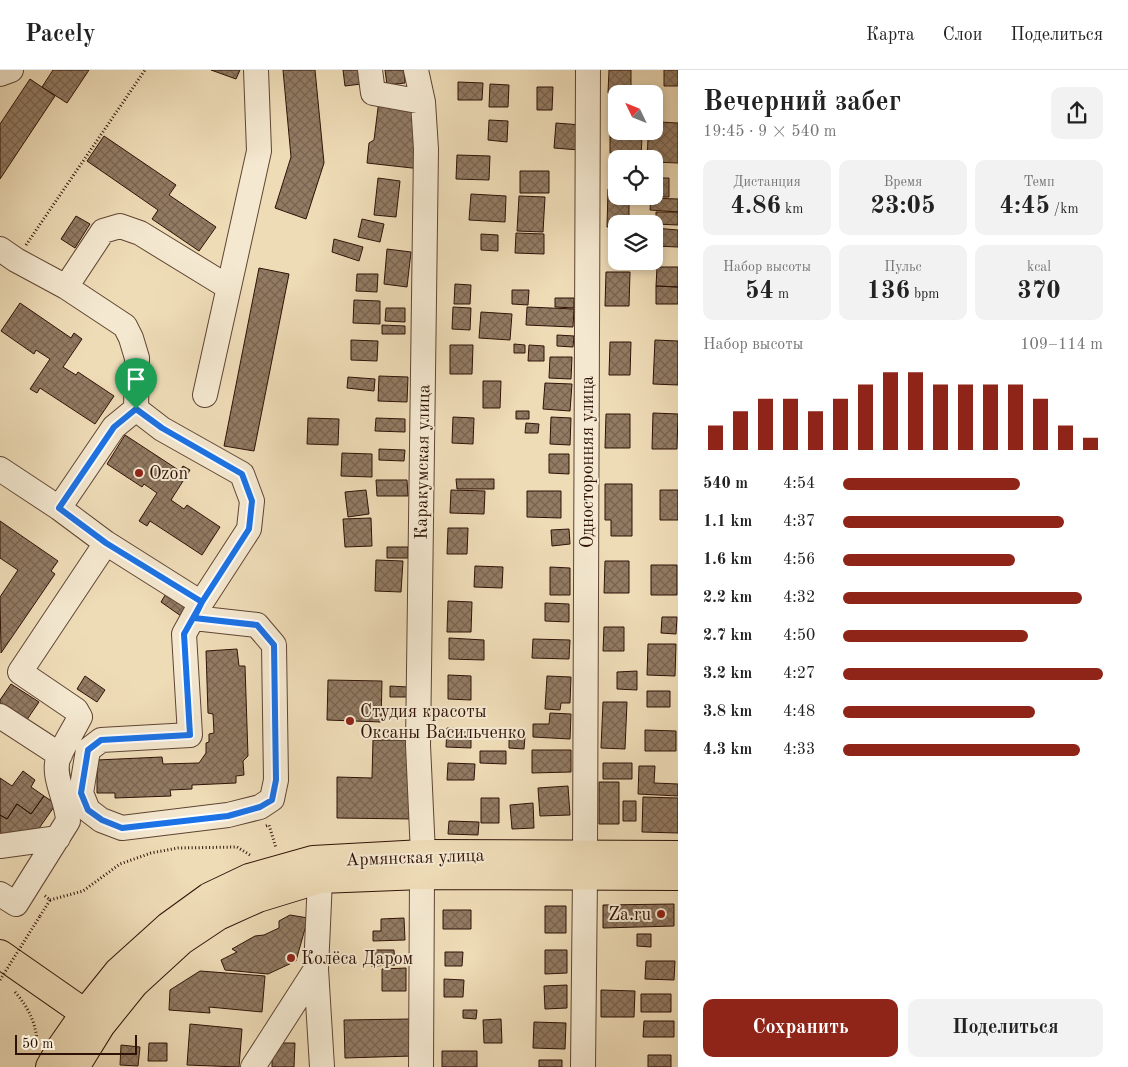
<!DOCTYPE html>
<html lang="ru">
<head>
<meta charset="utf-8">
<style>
	body { margin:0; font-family:"Old Standard TT",serif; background:#f2f2f2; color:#222; height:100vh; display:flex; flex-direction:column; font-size:19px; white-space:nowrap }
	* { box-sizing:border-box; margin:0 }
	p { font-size:16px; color:#767676 }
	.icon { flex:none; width:28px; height:28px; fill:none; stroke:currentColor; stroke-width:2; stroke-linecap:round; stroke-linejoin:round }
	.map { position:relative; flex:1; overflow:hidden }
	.side { display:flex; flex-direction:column; background:#fff; width:450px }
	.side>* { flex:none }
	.needle { width:32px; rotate:313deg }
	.controls { position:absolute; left:608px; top:15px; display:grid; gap:10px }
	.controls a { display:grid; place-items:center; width:55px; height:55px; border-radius:10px; background:#fff; box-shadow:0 2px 8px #0003; font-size:25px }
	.scale { position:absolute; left:15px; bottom:12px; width:122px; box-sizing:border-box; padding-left:5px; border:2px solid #2f1207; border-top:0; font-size:14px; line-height:18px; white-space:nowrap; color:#2f1207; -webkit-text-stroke:4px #f4e8d0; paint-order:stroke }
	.pin { position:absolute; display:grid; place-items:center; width:42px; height:42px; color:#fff; margin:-51px -21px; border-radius:50% 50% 50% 0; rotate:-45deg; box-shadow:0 0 5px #0007 }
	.pin .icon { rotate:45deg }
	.round { display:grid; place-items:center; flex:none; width:52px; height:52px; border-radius:10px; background:#f2f2f2 }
	.overview { display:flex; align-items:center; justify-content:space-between; height:85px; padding:0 25px }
	h1 { font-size:28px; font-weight:700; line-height:38px }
	.figures { display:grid; grid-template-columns:repeat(3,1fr); gap:8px; height:85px; padding:5px 25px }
	.figures div { display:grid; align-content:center; border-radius:10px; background:#f2f2f2; text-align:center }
	.figures b { font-size:25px; font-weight:700 }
	.figures small { font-size:14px; font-weight:400 }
	.figures p { font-size:14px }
	.chart { height:140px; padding:10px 25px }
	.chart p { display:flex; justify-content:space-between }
	.chart svg { width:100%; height:90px; margin-top:5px; stroke:#8f2418; stroke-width:6 }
	.action { display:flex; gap:10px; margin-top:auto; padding:10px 25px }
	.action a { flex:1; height:58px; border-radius:10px; background:#8f2418; color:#fff; font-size:20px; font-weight:700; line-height:58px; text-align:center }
	.action a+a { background:#f2f2f2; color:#222 }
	ul { padding:0 25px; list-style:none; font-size:16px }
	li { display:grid; grid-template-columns:80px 60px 1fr; align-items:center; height:38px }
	li i { height:12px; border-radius:6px; background:#8f2418 }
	header { display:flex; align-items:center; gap:30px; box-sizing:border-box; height:70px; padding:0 25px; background:#fff; border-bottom:1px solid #e0e0e0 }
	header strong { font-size:24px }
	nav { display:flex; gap:28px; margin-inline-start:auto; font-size:18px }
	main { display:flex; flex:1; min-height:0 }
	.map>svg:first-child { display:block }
</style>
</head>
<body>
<header>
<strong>Pacely</strong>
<nav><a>Карта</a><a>Слои</a><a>Поделиться</a></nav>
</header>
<main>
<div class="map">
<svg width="678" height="997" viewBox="0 0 678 997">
	<defs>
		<pattern id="building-cross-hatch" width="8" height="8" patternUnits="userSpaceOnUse" patternTransform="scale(1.25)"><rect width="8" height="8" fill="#927b63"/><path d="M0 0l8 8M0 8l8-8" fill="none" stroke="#786350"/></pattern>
	</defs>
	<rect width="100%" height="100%" fill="#eedcb7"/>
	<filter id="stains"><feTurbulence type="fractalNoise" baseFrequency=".004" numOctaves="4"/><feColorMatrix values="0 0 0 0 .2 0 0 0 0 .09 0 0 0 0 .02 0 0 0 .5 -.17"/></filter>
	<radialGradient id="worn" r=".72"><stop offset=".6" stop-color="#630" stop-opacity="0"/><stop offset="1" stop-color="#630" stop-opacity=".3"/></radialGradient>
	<!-- building -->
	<path fill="url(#building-cross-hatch)" stroke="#2f1207" d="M53,0H89L67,33L42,17Z
		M211,0H240L236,9Z
		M283,0H315L324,93L306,149L275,138L291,87Z
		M343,0H359L361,14L345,16Z
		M385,0H404L405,13L387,15Z
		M609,0H631V23H608Z
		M664,0H678V16H664Z
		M30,9L55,26L0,109V54Z
		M458,12L483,13L482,30H458Z
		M490,14L509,15L508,37H489Z
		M537,17H553L552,40H537Z
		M379,30L412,34L411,42L422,44L421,99L367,93L369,73L374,70Z
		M489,50L508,51L507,72L488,70Z
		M611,50H616V61H642V66L610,67Z
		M659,52L678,53V93L654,92V89H647L648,69L657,66Z
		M556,53L581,55L579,80L554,78Z
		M104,66L176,115L169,125L216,157L199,181L152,149L158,140L87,91Z
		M642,66L641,89H628V83H610V67Z
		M457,85L490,86L489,110L456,109Z
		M520,101H549V123H520Z
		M378,108L400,111L396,147L374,145Z
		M654,108H669V127H652L654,126Z
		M608,119H616V126H629V154H616V157H607Z
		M471,124L506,126L505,152L469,150Z
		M519,126L545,127L543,162L517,161Z
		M651,128L678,129V142L650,140Z
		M656,142H678V155L656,154Z
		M76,146L90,154L75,178L61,169Z
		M362,149L384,154L380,172L358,167Z
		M654,158L678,160V177L654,176Z
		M516,163L544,164V184L515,183Z
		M481,164L498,165V181L481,180Z
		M334,169L363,177L359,191L332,182Z
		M387,179L411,182L407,217L384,214Z
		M657,197H678V217L656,216Z
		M259,198L289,204L254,381L224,376Z
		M606,202H630L629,236H605Z
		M357,204H378L377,222L356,221Z
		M455,214L471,215L470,234H454Z
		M656,216L678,217V234H656Z
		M512,220H529L528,235L512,234Z
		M555,228H574V238L555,237Z
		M354,230L380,231V254L353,253Z
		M20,233L71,268L74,263L82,269L63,297L76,305L78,302L114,326L95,354L40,318L37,323L30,319L50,289L36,280L34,284L1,261Z
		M453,237L471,238L470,260L452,259Z
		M527,237L574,239L573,257L526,255Z
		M386,238H405V252L385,251Z
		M481,242L512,244L510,270L479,268Z
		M382,255L405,256V264H382Z
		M557,265L574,266L573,277L557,276Z
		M351,270L378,271L377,291L351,290Z
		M655,270L678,271V315L653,314Z
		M610,272H631L630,305H609Z
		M514,274L525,275V283H514Z
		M450,275H473L472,304H450Z
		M529,275L544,276V291H528Z
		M550,287H572L571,309L549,308Z
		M379,306L408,307L407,332L378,331Z
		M348,307L375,309L374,321L347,318Z
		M483,311H501L500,338H483Z
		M545,313L572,314L570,341L543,339Z
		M516,341H529V349H516Z
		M653,343L678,344L677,379H652Z
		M606,344H630V378H605Z
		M453,347L474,348L473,374L452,373Z
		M551,347L571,348L570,375L550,374Z
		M308,348L339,349L338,375L307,374Z
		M376,348L405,349V362L375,361Z
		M526,353L539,354L538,363H525Z
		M125,365L180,401L183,396L190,400L171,430L184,439L187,435L220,457L202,485L150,451L147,456L139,451L157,423L144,414L142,417L107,394Z
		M379,379L405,380L404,391L379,390Z
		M342,383L372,384V407L341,406Z
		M549,384H569V404L549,403Z
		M456,409H494V419H457Z
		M376,410H407L408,426H377Z
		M605,414H632V466H611V450H605Z
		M366,420L369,444L348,447L345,422Z
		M451,420L485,421L484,444L450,443Z
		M660,420H678V450H660Z
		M527,421H561V448L527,447Z
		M371,448L372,476L345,477L343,449Z
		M0,451L58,491L51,501L55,504L1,583L0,527L18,500L0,488Z
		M448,458H468L467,484H447Z
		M569,459L570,474L552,476L551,460Z
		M387,477H408V488H387Z
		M376,490L403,491L401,522L375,521Z
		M605,491H629V523H604Z
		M651,495H677V525H651Z
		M475,496L503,497L502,518L474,517Z
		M550,497L570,498V525H550Z
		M167,522L188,536L181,546L161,532Z
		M448,531L472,532L471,562H447Z
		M545,533L569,534V552L545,551Z
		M662,547H677L676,564L661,563Z
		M604,557H624V581H603Z
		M449,568L484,570V590L449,589Z
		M533,569L570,570L569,589L532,588Z
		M648,574H676L675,606L647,605Z
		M237,579L239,596H245L248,686L243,691L244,705L236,706V713L192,715V719L170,720L171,726L115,728V723H97V690L162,687L163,694L199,693L206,683V673L209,672V664L214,663L213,644L208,643L206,581Z
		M637,601V620L617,619V602Z
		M448,605L471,606V630L448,629Z
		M85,606L105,620L97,632L77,619Z
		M547,606L571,607L570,633H561L560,640L545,639Z
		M328,610L382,611L381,652L327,650Z
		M11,614L39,632L24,654L0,639V630Z
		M390,616L408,617V627H390Z
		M647,621H670V637H647Z
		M603,632H627L625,679L601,678Z
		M550,643L571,644L570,669L533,667V654H549Z
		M447,658L471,659V678L446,677Z
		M645,660L676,661V681H645Z
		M509,666H525L524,679L509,678Z
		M373,670H415L414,749L337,748V707L372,708Z
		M532,680H571V702L532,703Z
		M480,681H506V694L480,693Z
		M448,693L475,694L474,710H447Z
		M603,693H632V709H603Z
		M639,696H655L654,713L678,714V726L638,724Z
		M23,701L35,710L31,717L44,726L31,744L17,734L7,749L0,745V708L12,716Z
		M599,712H619V754H599Z
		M568,716L570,745L540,746L538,718Z
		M44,726L56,734L35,764L0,769V745L7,749L17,734L31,744Z
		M643,727L678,728V763L642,762Z
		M481,728H499V753H481Z
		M623,731H636V751H623Z
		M533,733L534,758L512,759L510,735Z
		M449,751L479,752L478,765L448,764Z
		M674,834V856L603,858V835Z
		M545,836H566V863H545Z
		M443,840H471V859H443Z
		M290,845L308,848L296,891L268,904L225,900L221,890L237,882L232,879L255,866L264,865L279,858V851Z
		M404,848L405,870L373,871V861H381V849Z
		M637,864H651V877L637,876Z
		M370,880H394L395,895L371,896Z
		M545,880H567V903L545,904Z
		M445,882H463L462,896H445Z
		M646,891H675L674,910L645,909Z
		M406,898V921H382V899Z
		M200,901L265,906L262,942L209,937L210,943L169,940L170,920Z
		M444,909L464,910L463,927H444Z
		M567,915V938L545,939L544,916Z
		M601,920L635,921L634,947H601Z
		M641,924H671V942H641Z
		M463,940H477L476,949L463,948Z
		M411,949L412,986L345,988L344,950Z
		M501,949L502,973H484L483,950Z
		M644,951H674V967H643Z
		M534,952L566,953L565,979L533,978Z
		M190,954L242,959L239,997L187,995Z
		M149,973H167V991H148Z
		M272,973H295L294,997H272Z
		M121,975L140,977L138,996L120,995Z
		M442,981H477V997H442Z
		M648,985H671V997H648Z
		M539,990H562V997H539Z"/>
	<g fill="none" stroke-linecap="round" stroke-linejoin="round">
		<!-- minor casing -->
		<g stroke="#5f4433" stroke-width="26">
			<path id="minor" d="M370,0L373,23L423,32
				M416,0L423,32L426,79L418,675L423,784
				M0,4L11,0
				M0,179L16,190L66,217L125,256L131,268L137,288L136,339L162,359L242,404L252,431L249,459L201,533L184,564L190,665L101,670L88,680L81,723L88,740L101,750L122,758L228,745L260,737L272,729L276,710L274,575L257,555L194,548
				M66,217L103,161L120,156L140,163L228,217
				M205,325L259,81L256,0
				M0,399L59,438L106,473L201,533
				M59,438L114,357L136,339
				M0,646L60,685
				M0,776L58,768
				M585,784L588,0
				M320,809L316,899L322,997
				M0,824L16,834L68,751C68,732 52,707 58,689C62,678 74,659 80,647L76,640L20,602L106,473
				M253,997L316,899
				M421,997L422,805
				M583,997L585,806"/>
		</g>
		<!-- major casing -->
		<g stroke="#2f1207" stroke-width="30">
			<path id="major" d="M0,884L99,953
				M50,997L62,976L85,943L118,902L169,856L209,827L249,808L313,790L423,784L678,785
				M75,997L101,955L134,914L182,870L218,846L258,828L320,809L422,805L678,806"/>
		</g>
		<!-- path -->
		<path stroke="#2f1207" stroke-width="3" stroke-dasharray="1 2.5" stroke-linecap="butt" d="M26,175L145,0
			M266,756L269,755L276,778
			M50,830L83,821L120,794L151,783L178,778L237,777L250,785
			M40,846L50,830L44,825
			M15,922C29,938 37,955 37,975"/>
		<!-- minor -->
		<use href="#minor" stroke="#f4e8d0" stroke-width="24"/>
		<!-- major -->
		<use href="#major" stroke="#eedcb7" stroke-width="28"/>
		<!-- path-bridge -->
		<path stroke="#2f1207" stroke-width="3" stroke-dasharray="1 2.5" stroke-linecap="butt" d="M0,910L40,846"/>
	</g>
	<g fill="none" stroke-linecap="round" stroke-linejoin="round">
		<!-- route casing -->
		<g stroke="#fff" stroke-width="10">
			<path id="route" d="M136,339L162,358L242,404L252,431L249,459L202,532L194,548L257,555L274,575L276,710L272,730L260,737L228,746L122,758L102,750L88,740L81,723L88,680L101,670L190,665L184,564L202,532L106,473L59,438L114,357L136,339"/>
		</g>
		<!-- route -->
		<use href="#route" stroke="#1a73e8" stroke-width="6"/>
	</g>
	<!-- markers -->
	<g fill="#8f2418" stroke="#f4e8d0" stroke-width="2">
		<circle cx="139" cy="403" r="5"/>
		<circle cx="350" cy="651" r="5"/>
		<circle cx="661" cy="844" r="5"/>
		<circle cx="291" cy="888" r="5"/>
	</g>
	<g text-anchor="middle" stroke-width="4" stroke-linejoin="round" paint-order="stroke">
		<!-- street labels -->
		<g font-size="18" fill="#2f1207" stroke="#f4e8d0">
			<text transform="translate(422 392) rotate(-89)" y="6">Каракумская улица</text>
			<text transform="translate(587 392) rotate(-90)" y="6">Односторонняя улица</text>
			<text transform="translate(415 787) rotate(-2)" y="6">Армянская улица</text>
		</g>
		<!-- poi labels -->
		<g font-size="18" fill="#2f1207" stroke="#f4e8d0" text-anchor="start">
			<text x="149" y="409">Ozon</text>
			<text x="360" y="647">Студия красоты<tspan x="360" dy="21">Оксаны Васильченко</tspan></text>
			<text x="651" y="850" text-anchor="end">Za.ru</text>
			<text x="301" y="894">Колёса Даром</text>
		</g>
	</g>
	<rect width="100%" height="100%" filter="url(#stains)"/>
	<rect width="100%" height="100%" fill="url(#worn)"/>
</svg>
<div class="controls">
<a><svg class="needle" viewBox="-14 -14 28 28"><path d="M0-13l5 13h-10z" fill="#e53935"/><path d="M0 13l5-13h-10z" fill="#767676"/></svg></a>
<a><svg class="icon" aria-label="locate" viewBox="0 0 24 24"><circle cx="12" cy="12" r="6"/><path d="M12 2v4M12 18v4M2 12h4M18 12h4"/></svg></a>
<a><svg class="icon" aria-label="layers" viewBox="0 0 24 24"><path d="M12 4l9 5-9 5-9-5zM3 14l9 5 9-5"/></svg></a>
</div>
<div class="scale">50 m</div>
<div class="pin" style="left:136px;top:339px;background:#1e9e55"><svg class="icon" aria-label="arrive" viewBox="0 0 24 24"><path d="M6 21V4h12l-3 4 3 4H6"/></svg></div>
</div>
<section class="side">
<div class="overview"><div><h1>Вечерний забег</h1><p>19:45 · 9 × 540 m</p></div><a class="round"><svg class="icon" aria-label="share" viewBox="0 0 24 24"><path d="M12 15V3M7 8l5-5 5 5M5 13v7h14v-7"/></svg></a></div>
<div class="figures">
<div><p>Дистанция</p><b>4.86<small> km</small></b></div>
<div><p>Время</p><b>23:05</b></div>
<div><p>Темп</p><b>4:45<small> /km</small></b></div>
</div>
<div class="figures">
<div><p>Набор высоты</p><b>54<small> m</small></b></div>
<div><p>Пульс</p><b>136<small> bpm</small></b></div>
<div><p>kcal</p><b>370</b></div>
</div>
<div class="chart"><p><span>Набор высоты</span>109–114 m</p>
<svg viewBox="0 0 160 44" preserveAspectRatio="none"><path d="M5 44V32M15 44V25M25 44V19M35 44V19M45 44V25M55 44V19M65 44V12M75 44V6M85 44V6M95 44V12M105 44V12M115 44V12M125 44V12M135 44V19M145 44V32M155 44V38"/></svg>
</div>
<ul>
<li><b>540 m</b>4:54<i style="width:68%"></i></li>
<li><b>1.1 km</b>4:37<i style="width:85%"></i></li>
<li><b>1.6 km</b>4:56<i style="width:66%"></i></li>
<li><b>2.2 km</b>4:32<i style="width:92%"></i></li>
<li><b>2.7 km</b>4:50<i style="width:71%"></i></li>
<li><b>3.2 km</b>4:27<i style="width:100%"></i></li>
<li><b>3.8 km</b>4:48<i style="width:74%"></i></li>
<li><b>4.3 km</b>4:33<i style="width:91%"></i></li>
</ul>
<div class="action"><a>Сохранить</a><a>Поделиться</a></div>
</section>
</main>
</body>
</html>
